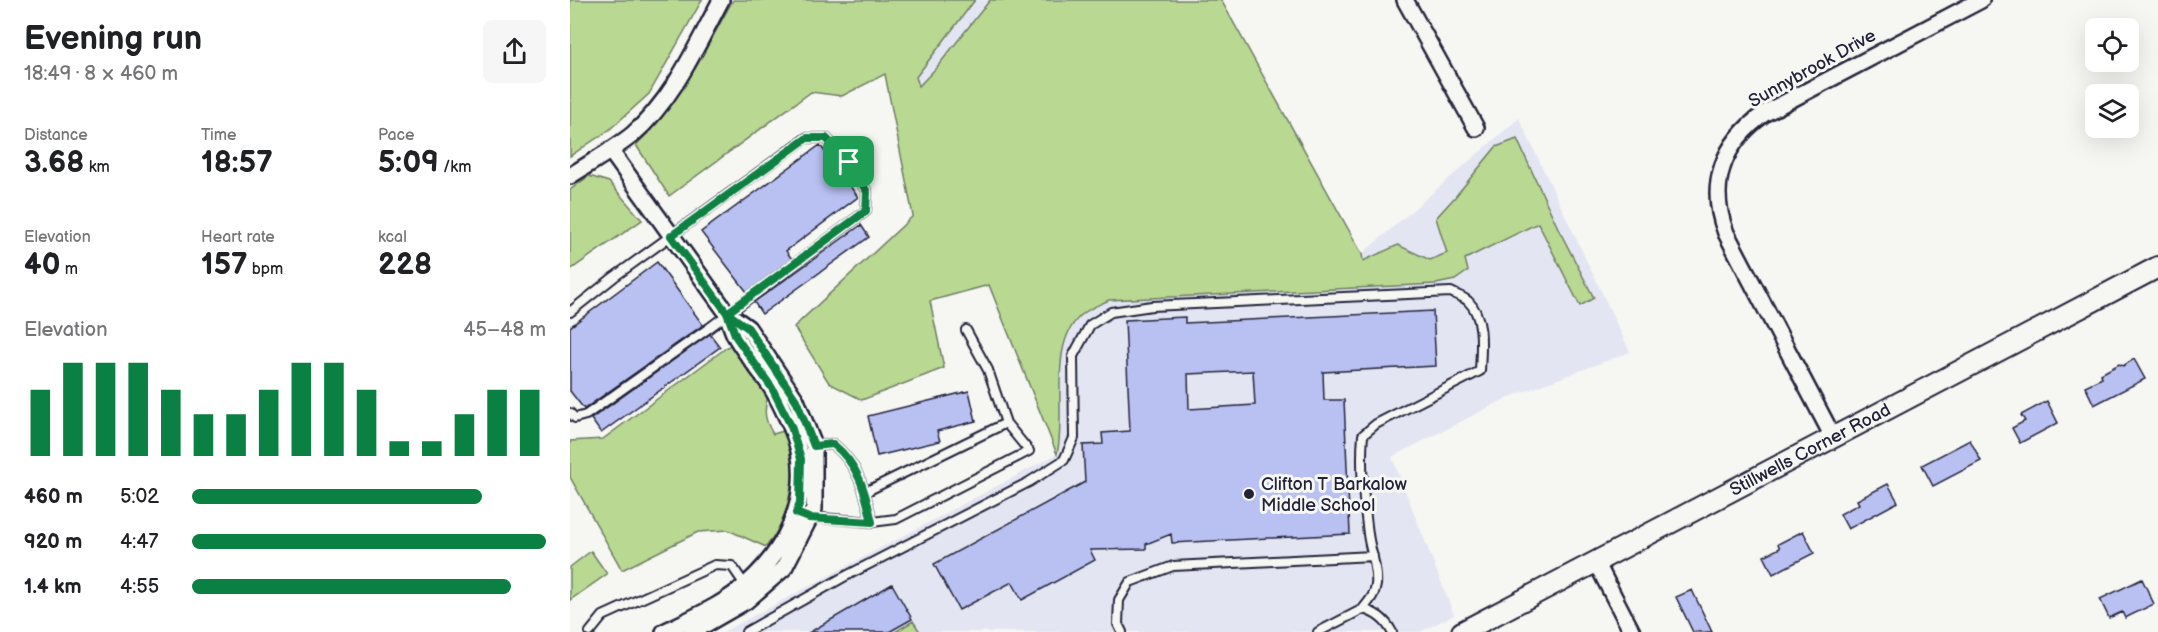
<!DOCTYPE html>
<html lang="en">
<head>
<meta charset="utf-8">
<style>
	body { margin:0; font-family:"Balsamiq Sans",sans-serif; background:#f6f6f6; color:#202124; height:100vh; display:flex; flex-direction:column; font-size:22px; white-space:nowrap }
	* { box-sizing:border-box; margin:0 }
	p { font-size:20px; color:#757577 }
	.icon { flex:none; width:33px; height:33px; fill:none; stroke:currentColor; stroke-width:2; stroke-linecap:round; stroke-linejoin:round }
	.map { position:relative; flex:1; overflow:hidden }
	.drawer { display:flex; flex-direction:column; background:#fff; width:570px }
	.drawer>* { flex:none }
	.fabs { position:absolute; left:1515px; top:18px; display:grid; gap:12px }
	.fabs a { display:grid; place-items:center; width:54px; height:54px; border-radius:9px; background:#fff; box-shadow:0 6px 24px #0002; font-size:30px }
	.pin { position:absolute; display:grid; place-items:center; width:51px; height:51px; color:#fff; margin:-26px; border-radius:12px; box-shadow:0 3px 9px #0006 }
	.round { display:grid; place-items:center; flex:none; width:63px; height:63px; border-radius:9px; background:#f6f6f6 }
	.head { display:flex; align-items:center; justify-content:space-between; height:102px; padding:0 24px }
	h1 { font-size:33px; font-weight:800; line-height:45px }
	.metrics { display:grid; grid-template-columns:repeat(3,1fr); gap:9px; height:102px; padding:6px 24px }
	.metrics div { display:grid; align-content:center }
	.metrics b { font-size:30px; font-weight:800 }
	.metrics small { font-size:16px; font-weight:400 }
	.metrics p { font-size:16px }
	.chart { height:168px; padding:12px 24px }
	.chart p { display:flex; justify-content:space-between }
	.chart svg { width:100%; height:108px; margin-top:6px; stroke:#0b8043; stroke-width:6 }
	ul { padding:0 24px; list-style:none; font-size:20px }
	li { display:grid; grid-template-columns:96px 72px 1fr; align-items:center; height:45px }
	li i { height:15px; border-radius:8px; background:#0b8043 }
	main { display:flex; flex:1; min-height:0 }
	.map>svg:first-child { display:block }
</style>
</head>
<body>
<main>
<section class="drawer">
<div class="head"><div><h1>Evening run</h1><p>18:49 · 8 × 460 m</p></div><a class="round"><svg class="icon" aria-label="share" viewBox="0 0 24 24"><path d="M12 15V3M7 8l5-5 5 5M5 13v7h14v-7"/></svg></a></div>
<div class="metrics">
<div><p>Distance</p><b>3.68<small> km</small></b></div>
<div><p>Time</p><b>18:57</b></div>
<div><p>Pace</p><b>5:09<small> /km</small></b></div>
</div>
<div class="metrics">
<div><p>Elevation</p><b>40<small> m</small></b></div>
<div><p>Heart rate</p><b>157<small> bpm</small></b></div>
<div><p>kcal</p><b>228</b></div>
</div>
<div class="chart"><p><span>Elevation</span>45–48 m</p>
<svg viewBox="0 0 160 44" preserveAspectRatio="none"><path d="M5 44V17M15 44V6M25 44V6M35 44V6M45 44V17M55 44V27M65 44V27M75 44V17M85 44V6M95 44V6M105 44V17M115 44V38M125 44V38M135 44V27M145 44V17M155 44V17"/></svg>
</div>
<ul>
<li><b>460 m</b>5:02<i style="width:82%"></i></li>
<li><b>920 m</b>4:47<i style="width:100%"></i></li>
<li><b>1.4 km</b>4:55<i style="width:90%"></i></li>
</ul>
</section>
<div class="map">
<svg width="1588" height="632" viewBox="0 0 1588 632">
	<rect width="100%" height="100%" fill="#f6f6f2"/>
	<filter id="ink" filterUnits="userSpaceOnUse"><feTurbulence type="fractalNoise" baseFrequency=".0167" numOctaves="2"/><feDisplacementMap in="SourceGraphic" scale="12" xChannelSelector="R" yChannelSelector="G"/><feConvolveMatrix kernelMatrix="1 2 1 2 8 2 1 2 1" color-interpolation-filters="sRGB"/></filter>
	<g filter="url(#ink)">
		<!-- built -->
		<path fill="#e3e6f2" d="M405,0H651L792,254L949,118L1060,352L937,398L822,457L884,615L850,632H153L487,454L419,285L346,78Z"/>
		<!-- green -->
		<path fill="#b9d891" stroke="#6e7d66" stroke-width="1.5" d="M0,0H132L79,94L39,130L0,156Z
			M163,0H405L346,77L349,86L367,67L420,0H651L792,254L793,261L828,245L860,260L877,253L866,218L885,197L926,147L947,139L989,230L1024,298L1010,306L968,223L895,259L898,271L885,280L866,284L539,300C531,304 522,307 514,313C476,340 497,415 487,454L419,285L360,301L374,368L292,400L259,383L224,327L343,216L315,74L272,96L241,92L99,196L66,145C108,106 135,50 163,0Z
			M19,176L39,182L72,220L0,270V190Z
			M160,345L198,396C193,411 195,421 203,434L217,430C225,461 224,493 211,523C208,532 201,540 196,547L158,530L128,532L52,570L0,477V441L33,439Z
			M21,551L37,574L0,600V567Z
			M343,621L350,632H325Z"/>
		<!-- building -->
		<path fill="#b8c1f2" stroke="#22223b" stroke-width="1.5" fill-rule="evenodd" d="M250,145L288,197L216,251L222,259L177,292L131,232Z
			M291,225L299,237L192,314L184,302Z
			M87,262L133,325L14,409L0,391V327Z
			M863,311L866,366L753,372L754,400H774L780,534L602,543L601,534L576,544V549L520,550L525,560L452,600L442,582L389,610L364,564L515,482L513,445L533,444L532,433L560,431L555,320L615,317V323ZM683,371L685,405L619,409L618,374Z
			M140,334L150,347L31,433L21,419Z
			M1564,359L1575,379L1524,405L1515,386L1532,378L1531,374L1549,364L1553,366Z
			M399,391L406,421L367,431L370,441L307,456L298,416Z
			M1477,401L1488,423L1450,443L1442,428L1455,421L1451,415Z
			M1400,440L1411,461L1363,486L1352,465Z
			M1318,484L1328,502L1278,529L1270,514L1289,504L1287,500Z
			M1233,531L1244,553L1203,574L1194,556L1210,548L1208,544Z
			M1572,579L1584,604L1555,618L1552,612L1539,618L1530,599Z
			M322,584L342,619L319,632H240Z
			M1122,590L1142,632H1123L1106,597Z"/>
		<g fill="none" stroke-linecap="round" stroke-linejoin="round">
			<!-- service casing -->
			<g stroke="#22223b" stroke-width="12">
				<path id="service" d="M0,312L44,277L236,138H256L279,162L297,192L296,211L139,328L16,415L5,418L0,413
					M295,492L436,423
					M238,517L302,522C295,491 289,465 263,444L244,446
					M302,522L326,519L459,451L436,423L418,370L396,330
					M20,632L33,616L145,565L162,566L177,588
					M176,632L272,578L459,482L494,460L504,438L503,356L520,325L541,312L582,306L881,292C886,295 894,297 898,301C915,317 911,349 910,371L806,424L793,435C790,468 794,502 798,534C800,551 808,568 806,585C805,595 799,601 793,609
					M552,632L548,624L549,600L560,582L603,566L803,556
					M748,632L793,609C806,613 815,619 822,632"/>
			</g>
			<!-- minor casing -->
			<g stroke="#22223b" stroke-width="20">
				<path id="minor" d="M835,0L906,128
					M40,150L157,313
					M0,176C20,163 43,150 62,135C103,100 126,47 151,0
					M1263,437L1156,233C1137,184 1153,143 1195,113L1411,0
					M1026,562L1062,632
					M94,632C122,618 154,605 177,584C223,543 247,482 220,424C214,412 209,399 201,387C191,371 177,356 167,339C162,331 160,322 157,313L178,328L226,400L244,446V509L214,568L176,601L122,632"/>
			</g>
			<!-- tertiary casing -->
			<g stroke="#22223b" stroke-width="24">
				<g id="tertiary">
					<path id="s1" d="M892,632L1588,267"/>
				</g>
			</g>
			<!-- service -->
			<use href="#service" stroke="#f6f6f2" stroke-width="8"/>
			<!-- minor -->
			<use href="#minor" stroke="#f6f6f2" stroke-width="15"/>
			<!-- tertiary -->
			<use href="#tertiary" stroke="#f6f6f2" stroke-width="20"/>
		</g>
	</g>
	<g fill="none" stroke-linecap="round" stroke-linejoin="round" filter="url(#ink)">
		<!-- route casing -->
		<g stroke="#fff" stroke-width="12">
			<path id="route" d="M279,162L297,192L296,211L157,313L178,328L226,400L244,446L263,444C289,465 295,491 302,522L239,518L226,513L230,502L231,459L221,426L202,388L166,337L157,313L101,236L237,138H256L279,162"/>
		</g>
		<!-- route -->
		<use href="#route" stroke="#0b8043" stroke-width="8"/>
	</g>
	<!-- markers -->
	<circle fill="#22223b" stroke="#f6f6f2" stroke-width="2" cx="679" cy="494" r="6"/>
	<g text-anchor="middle" stroke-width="6" stroke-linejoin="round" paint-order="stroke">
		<!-- street labels -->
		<g font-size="18" fill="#22223b" stroke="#f6f6f2">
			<text transform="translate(1242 68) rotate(-29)" y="6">Sunnybrook Drive</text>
			<text dy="6" stroke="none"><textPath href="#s1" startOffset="393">Stillwells Corner Road</textPath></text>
		</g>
		<!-- poi labels -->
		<g font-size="18" fill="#22223b" stroke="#f6f6f2" text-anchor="start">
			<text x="691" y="490">Clifton T Barkalow<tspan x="691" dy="21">Middle School</tspan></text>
		</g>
	</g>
</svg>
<div class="fabs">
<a><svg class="icon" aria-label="locate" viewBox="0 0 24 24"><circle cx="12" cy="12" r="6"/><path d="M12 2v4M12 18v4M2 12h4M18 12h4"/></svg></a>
<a><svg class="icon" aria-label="layers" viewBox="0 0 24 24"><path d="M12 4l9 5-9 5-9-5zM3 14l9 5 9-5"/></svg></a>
</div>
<div class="pin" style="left:279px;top:162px;background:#1e9e55"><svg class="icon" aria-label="arrive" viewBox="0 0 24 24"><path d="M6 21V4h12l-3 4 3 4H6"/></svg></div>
</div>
</main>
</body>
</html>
